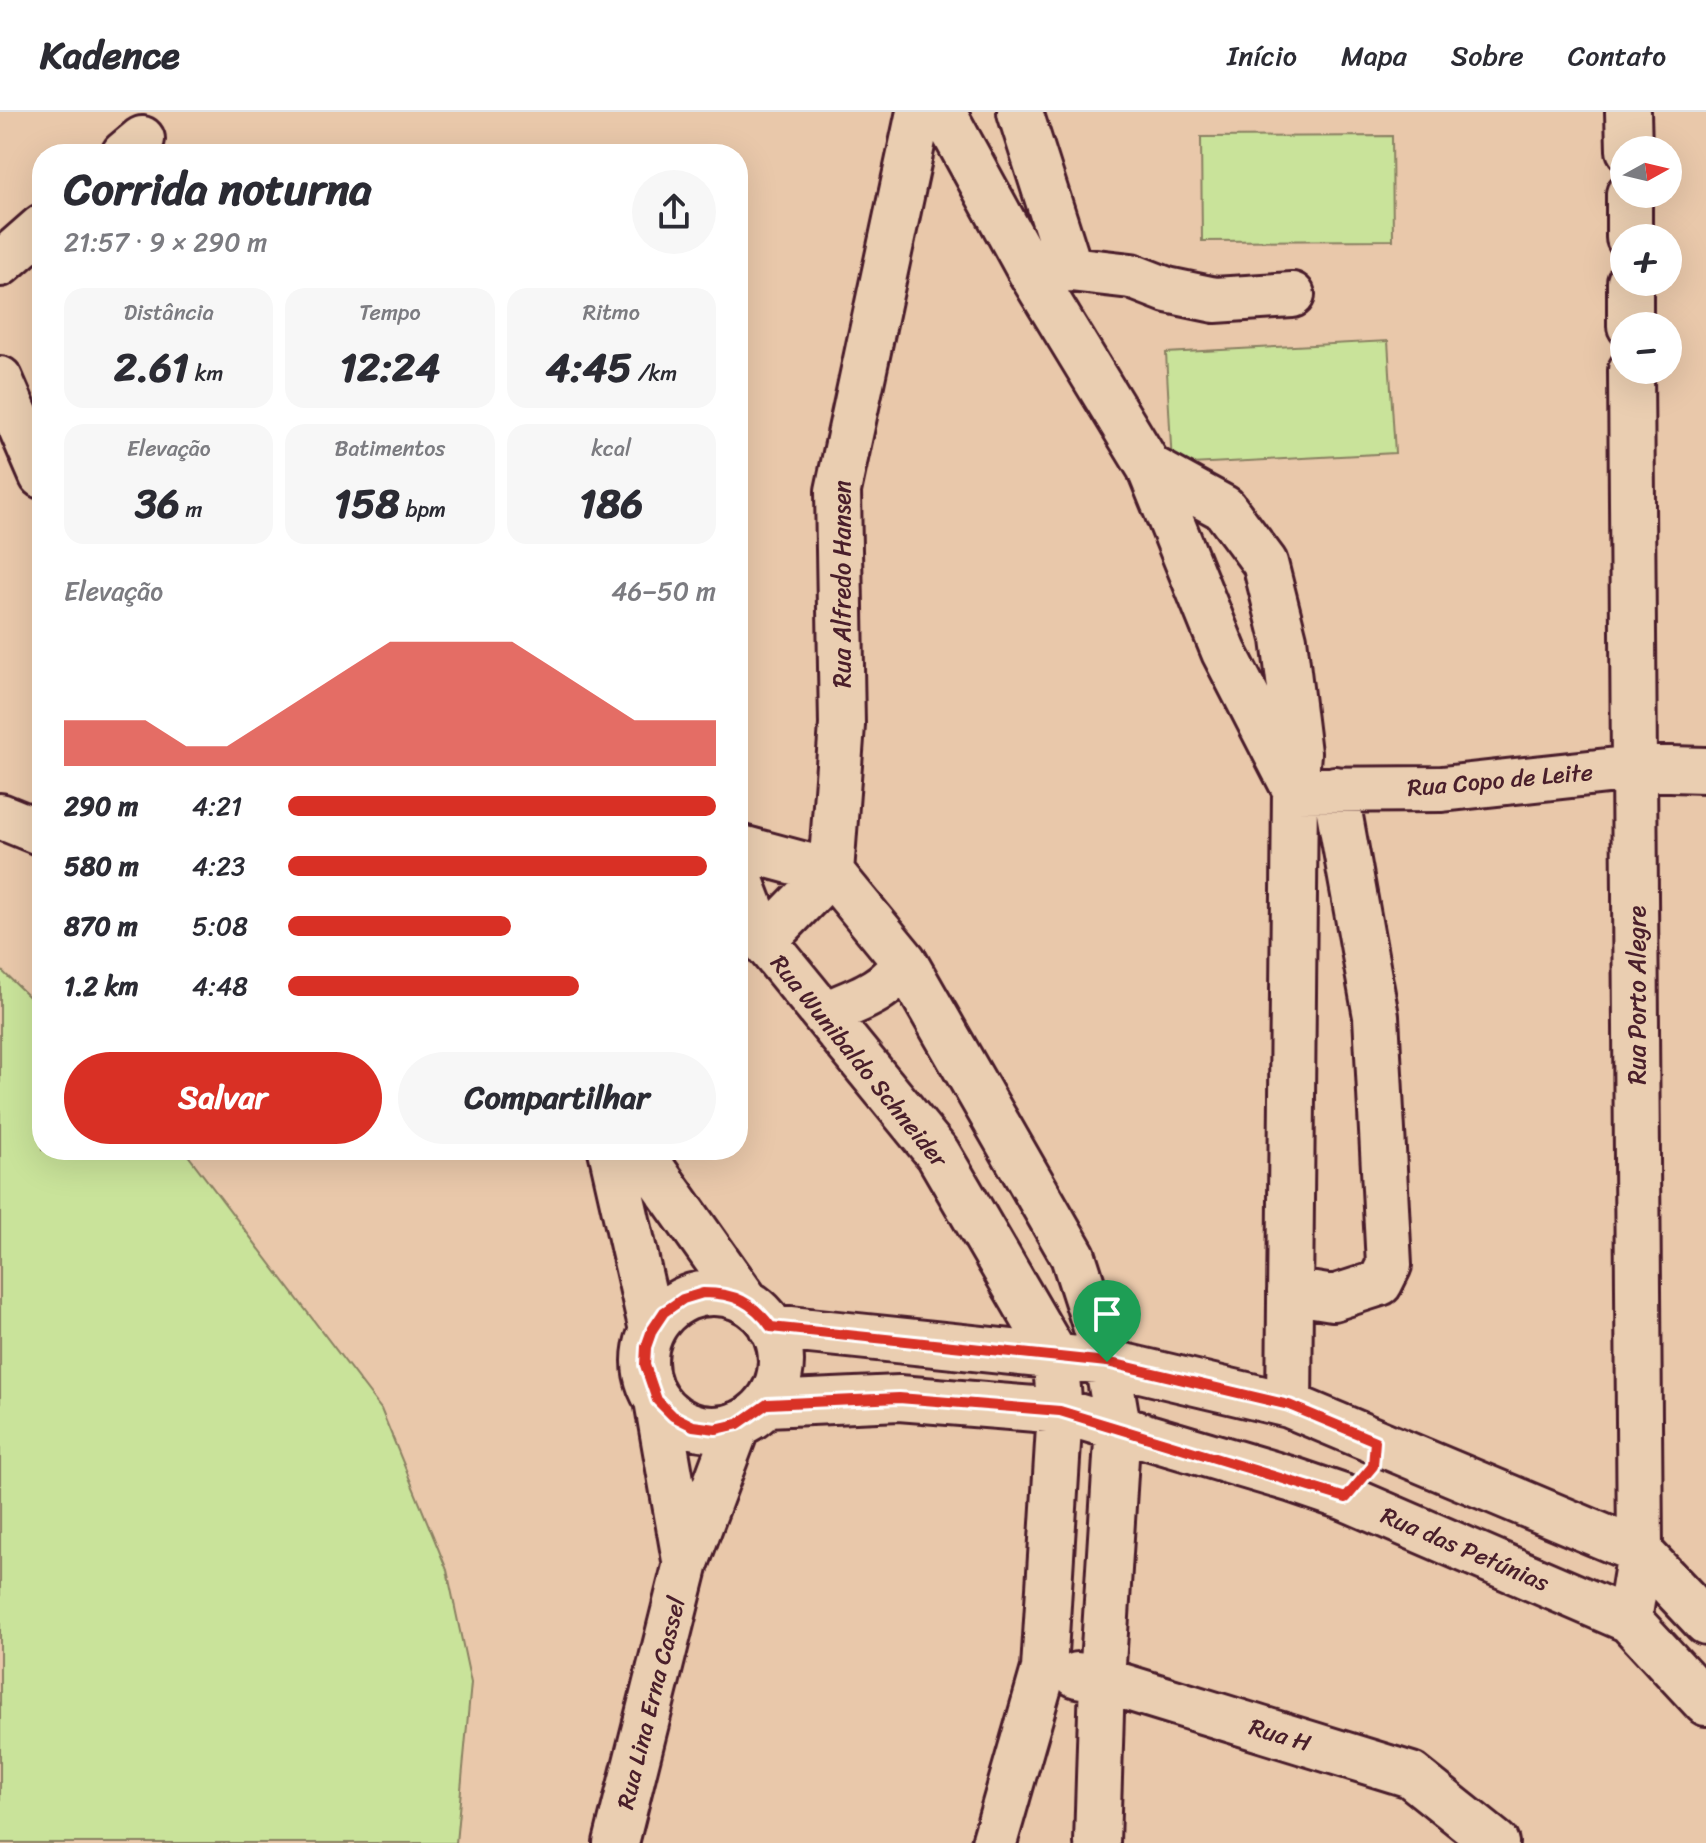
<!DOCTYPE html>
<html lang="pt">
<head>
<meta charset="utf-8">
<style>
	body { margin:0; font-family:Sriracha,sans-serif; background:#f7f7f7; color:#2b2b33; height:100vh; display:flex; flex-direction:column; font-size:30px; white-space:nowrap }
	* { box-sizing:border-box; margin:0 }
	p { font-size:26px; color:#7c7c81 }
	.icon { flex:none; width:44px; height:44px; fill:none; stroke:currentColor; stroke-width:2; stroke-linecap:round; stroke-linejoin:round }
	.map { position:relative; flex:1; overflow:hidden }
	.panel { position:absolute; left:32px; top:32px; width:716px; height:1016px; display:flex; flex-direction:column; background:#fff; border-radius:32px; box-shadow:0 8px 32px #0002 }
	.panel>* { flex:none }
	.needle { width:52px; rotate:82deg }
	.buttons { position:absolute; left:1610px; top:24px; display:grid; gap:16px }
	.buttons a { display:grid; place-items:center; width:72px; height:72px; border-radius:50%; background:#fff; box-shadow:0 8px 32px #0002; font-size:40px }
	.pin { position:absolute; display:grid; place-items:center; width:68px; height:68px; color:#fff; margin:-82px -34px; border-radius:50% 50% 50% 0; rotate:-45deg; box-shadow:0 0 8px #0007 }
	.pin .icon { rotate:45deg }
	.round { display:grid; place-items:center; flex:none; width:84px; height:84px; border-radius:42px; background:#f7f7f7 }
	.headline { display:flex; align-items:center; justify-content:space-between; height:136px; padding:0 32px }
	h1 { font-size:44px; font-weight:700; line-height:60px }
	.metrics { display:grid; grid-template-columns:repeat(3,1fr); gap:12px; height:136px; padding:8px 32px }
	.metrics div { display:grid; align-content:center; border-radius:20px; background:#f7f7f7; text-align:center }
	.metrics b { font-size:40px; font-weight:700 }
	.metrics small { font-size:22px; font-weight:400 }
	.metrics p { font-size:22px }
	.chart { height:224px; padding:16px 32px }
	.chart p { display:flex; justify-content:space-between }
	.chart svg { width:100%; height:144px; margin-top:8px; fill:#d93025; opacity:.7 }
	.primary-button { display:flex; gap:16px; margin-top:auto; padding:16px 32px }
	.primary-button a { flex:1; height:92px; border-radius:48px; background:#d93025; color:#fff; font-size:32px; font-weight:700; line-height:92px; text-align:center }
	.primary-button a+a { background:#f7f7f7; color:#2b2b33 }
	ul { padding:0 32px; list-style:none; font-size:26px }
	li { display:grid; grid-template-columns:128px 96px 1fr; align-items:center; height:60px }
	li i { height:20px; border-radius:10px; background:#d93025 }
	header { display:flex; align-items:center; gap:48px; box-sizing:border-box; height:112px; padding:0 40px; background:#fff; border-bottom:2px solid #e1e1e2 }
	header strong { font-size:38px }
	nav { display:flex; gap:44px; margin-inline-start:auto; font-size:28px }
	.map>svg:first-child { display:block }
</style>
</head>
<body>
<header>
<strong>Kadence</strong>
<nav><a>Início</a><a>Mapa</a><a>Sobre</a><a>Contato</a></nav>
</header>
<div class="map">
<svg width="1706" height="1731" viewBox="0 0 1706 1731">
	<rect width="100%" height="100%" fill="#e9c8aa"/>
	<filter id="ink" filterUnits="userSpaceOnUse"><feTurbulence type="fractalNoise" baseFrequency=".0125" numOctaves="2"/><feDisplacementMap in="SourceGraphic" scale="16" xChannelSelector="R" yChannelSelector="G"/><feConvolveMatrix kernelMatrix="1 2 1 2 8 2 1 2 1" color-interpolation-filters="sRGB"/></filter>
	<g filter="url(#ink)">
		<!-- green -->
		<path fill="#c9e39a" stroke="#8a8162" stroke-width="2" d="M1392,24L1393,128L1202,129L1201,25Z
			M1388,229L1395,341L1172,353L1166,241Z
			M0,857L42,897V1038H184L381,1297L447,1458L471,1571L456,1731H0Z"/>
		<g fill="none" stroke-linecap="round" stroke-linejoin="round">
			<!-- minor casing -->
			<g stroke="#4a1f2b" stroke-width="50">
				<path id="minor" d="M943,0L1031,161L1149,355L1224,540L1295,678L1289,1293
					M1020,0L1070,157
					M1628,0L1629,38
					M124,42L142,27
					M1629,82V126
					M0,152L42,115
					M1031,161L1070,157L1131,164L1167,178L1215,188L1292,183
					M1630,170V214
					M0,267L42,364
					M1149,355L1224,396L1265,451L1284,527L1298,641L1295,678L1442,677L1635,656L1706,658
					M0,704L42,721
					M738,735L831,760L904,849L1073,1144L1107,1250L1118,1314L1102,1568L1097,1731
					M738,761L764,829L938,1042L1055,1243L1060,1299L1044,1557L994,1731
					M764,829L831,760L842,613L838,379L919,0
					M824,902C855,889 888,880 904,849
					M611,1038L652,1218
					M639,1038L746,1189
					M1290,1179L1333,1186L1380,1171L1389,1153L1376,904L1335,677
					M645 1249a68 68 0 1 1 136 0a68 68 0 1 1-136 0Z
					M771,1215L1107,1250L1289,1293L1640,1440L1706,1510
					M657,1288L685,1448
					M767,1292L899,1286L1060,1299L1293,1368L1346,1386L1629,1508L1706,1591
					M1629,1508L1640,1440L1631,258
					M1077,1563L1102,1568L1411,1663L1496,1731
					M616,1731L686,1451L738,1312"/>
			</g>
			<!-- minor -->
			<use href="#minor" stroke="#eaceb1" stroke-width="44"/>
		</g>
	</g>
	<g fill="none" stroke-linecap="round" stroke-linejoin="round" filter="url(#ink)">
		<!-- route casing -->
		<g stroke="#fff" stroke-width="16">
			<path id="route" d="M703,1181C734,1181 753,1190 771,1215L1107,1250L1289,1293L1375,1329L1373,1354L1346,1386L1060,1299L899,1286L767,1292L738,1312L716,1317L693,1314L673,1304L657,1288L645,1253L646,1235L652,1218L664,1200L683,1187Z"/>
		</g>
		<!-- route -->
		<use href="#route" stroke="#d93025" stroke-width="10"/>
	</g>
	<g text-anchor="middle" stroke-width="6" stroke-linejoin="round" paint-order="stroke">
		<!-- street labels -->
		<g font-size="24" fill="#4a1f2b" stroke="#eaceb1">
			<text transform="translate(842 472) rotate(-90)" y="8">Rua Alfredo Hansen</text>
			<text transform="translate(1500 668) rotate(-5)" y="8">Rua Copo de Leite</text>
			<text transform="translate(1637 883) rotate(-90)" y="8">Rua Porto Alegre</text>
			<text transform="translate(859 949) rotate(51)" y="8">Rua Wunibaldo Schneider</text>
			<text transform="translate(1465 1437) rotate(23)" y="8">Rua das Petúnias</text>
			<text transform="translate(651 1591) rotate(-76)" y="8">Rua Lina Erna Cassel</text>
			<text transform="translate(1280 1623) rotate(17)" y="8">Rua H</text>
		</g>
	</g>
</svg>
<div class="buttons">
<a><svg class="needle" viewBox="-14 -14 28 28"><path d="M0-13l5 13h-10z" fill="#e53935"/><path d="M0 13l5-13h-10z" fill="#7c7c81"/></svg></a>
<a>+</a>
<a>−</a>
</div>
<div class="pin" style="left:1107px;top:1250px;background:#1e9e55"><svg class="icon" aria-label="arrive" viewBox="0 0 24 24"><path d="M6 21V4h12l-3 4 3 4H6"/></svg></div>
<section class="panel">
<div class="headline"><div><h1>Corrida noturna</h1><p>21:57 · 9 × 290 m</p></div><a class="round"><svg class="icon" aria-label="share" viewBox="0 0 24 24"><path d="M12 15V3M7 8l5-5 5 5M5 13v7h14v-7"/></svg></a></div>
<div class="metrics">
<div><p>Distância</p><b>2.61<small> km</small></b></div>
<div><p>Tempo</p><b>12:24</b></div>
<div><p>Ritmo</p><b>4:45<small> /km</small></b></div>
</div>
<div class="metrics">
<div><p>Elevação</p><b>36<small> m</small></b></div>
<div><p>Batimentos</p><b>158<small> bpm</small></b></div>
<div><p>kcal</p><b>186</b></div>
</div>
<div class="chart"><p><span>Elevação</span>46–50 m</p>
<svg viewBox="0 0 160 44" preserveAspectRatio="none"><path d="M0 44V30L10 30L20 30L30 38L40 38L50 30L60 22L70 14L80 6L90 6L100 6L110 6L120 14L130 22L140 30L150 30L160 30V44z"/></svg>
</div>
<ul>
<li><b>290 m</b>4:21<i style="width:100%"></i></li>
<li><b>580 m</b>4:23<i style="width:98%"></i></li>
<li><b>870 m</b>5:08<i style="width:52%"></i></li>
<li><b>1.2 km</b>4:48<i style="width:68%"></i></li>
</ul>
<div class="primary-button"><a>Salvar</a><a>Compartilhar</a></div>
</section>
</div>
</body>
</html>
